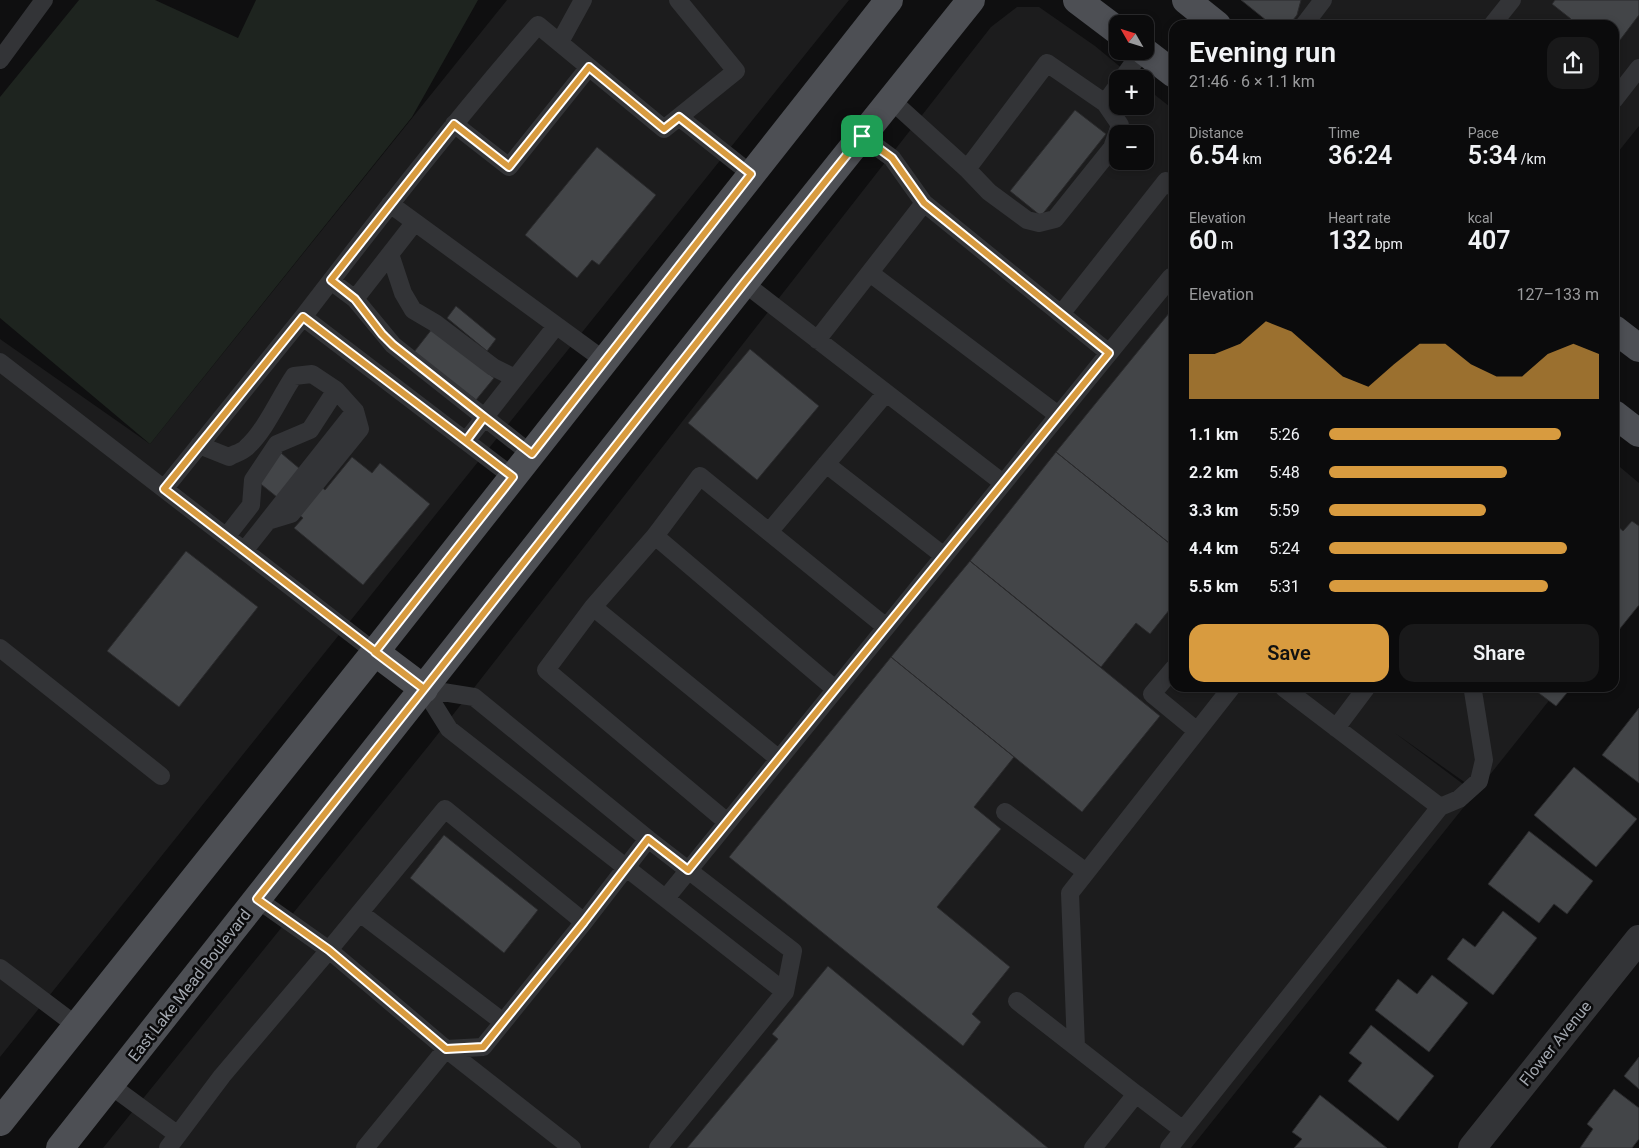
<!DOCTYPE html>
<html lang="en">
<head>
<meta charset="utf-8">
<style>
	body { margin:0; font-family:Roboto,sans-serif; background:#19191a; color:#f1f3f6; height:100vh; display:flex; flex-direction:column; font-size:19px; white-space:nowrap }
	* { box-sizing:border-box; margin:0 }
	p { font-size:16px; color:#9a9b9d }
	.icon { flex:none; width:28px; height:28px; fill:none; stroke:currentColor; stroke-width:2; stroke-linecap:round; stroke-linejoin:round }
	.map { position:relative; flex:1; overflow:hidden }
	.panel { position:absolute; left:1169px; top:20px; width:450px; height:672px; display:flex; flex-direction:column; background:#0b0b0c; border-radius:15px; box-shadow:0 2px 8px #0003,0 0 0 1px #2b2b2d }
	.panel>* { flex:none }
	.needle { width:32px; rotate:309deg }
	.buttons { position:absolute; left:1109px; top:15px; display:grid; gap:10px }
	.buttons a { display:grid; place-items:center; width:45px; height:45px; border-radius:10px; background:#0b0b0c; box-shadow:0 2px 8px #0003,0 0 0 1px #2b2b2d; font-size:25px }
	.pin { position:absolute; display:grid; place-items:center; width:42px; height:42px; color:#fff; margin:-21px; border-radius:10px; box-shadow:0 2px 8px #0006 }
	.round { display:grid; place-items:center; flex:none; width:52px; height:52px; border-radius:15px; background:#19191a }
	.summary { display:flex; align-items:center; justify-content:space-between; height:85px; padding:0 20px }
	h1 { font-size:28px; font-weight:600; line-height:38px }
	.metrics { display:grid; grid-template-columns:repeat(3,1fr); gap:8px; height:85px; padding:5px 20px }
	.metrics div { display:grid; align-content:center }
	.metrics b { font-size:25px; font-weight:600 }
	.metrics small { font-size:14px; font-weight:400 }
	.metrics p { font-size:14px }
	.chart { height:140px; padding:10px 20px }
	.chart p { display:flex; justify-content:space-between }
	.chart svg { width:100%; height:90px; margin-top:5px; fill:#d89b3f; opacity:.7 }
	.primary-button { display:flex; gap:10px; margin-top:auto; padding:10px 20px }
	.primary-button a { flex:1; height:58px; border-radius:15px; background:#d89b3f; color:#111; font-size:20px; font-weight:600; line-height:58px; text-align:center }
	.primary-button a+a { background:#19191a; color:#f1f3f6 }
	ul { padding:0 20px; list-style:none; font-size:16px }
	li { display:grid; grid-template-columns:80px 60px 1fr; align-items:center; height:38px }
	li i { height:12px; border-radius:6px; background:#d89b3f }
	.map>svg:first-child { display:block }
</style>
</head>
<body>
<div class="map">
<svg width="1639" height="1148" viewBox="0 0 1639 1148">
	<rect width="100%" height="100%" fill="#0f0f10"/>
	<!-- built -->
	<path fill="#1c1c1d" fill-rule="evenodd" d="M507,0H849L0,1057V339L150,444Z
		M1247,0H1639V126L1614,157V25H1278Z
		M1017,7H1039L1095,46L1135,79H1118V106H1145V87L1174,110V688H1559L1477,791L1395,733L1475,793L1191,1148H103L430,744L991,27ZM1118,134H1145V161H1118Z
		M1614,462L1639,483V586L1614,618Z"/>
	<!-- green -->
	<path fill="#1e241f" d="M79,0H155L238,38L256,0H478L412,117L150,444L0,318V97Z"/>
	<!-- building -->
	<path fill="#434548" stroke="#2a2a2c" d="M1241,0H1301L1297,15L1289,25H1272Z
		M1555,0H1639V15L1614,48V25H1566L1571,19L1552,4Z
		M1075,110L1106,134L1041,216L1010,191Z
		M597,147L656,195L599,265L592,260L577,278L525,235Z
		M456,306L496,339L487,351L447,318Z
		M1174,307V547L1056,452Z
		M432,329L494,378L476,400L414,352Z
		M750,349L819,406L757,480L688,423Z
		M1056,452L1174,547V604L1150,634L1136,623L1101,667L970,561Z
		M281,453L325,490L352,457L372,473L380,463L430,504L363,585L294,528L303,518L257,481Z
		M1632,521L1639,526V605L1614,636V523L1623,531Z
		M186,551L258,607L179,707L107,651Z
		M970,561L1160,716L1082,812L891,657Z
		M891,657L1014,757L974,807L1001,829L937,907L1010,967L972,1014L981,1022L963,1046L729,857Z
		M1532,688H1571L1556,706Z
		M1639,708V783L1602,755Z
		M1574,767L1637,819L1596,867L1534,815Z
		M1529,831L1593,881L1567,914L1554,904L1539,923L1488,884Z
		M444,835L538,910L504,953L410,878Z
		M1503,911L1537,938L1493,995L1447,959L1463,938L1475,947Z
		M828,966L1048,1148H687L778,1039L772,1034Z
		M1432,975L1468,1003L1429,1052L1375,1010L1398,979L1417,994Z
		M1371,1025L1434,1076L1398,1121L1348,1081L1362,1063L1349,1053Z
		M1639,1057V1089L1624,1076Z
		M1614,1089L1639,1108V1139L1632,1148H1580L1593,1129L1587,1124Z
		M1320,1095L1387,1148H1294L1302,1139L1292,1132Z"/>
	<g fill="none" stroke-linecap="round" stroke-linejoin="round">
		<!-- service -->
		<path stroke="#333437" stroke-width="18" d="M1304,25L1323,0
			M1492,25L1512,0
			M560,42L583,0
			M0,60L44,0
			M1122,79L1142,51
			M891,100L967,169L1047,63L1105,103L1118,85
			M1614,100L1639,68
			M679,117L751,174
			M454,124L509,167L589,67
			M862,136L892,158L924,203
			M967,169L989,192L1027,220L1039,223L1055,219L1112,148L1120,125L1105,103
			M390,204L605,361
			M390,254L403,293L413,310L435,323L493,367L515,378
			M870,273L1058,415
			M331,281L355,299L393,345L531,454
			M744,283L1003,483
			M355,299L415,222
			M1061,314L1166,181L1174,188
			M303,317C379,218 456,119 538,25L664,129L736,71L678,0
			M817,340L924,203L1109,353
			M0,362L375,652
			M466,441L556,326
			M199,445L229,457C234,454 242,452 246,448C266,430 279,398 294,376L312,374L336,390L310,430L277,444L253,480L251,505L226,537
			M826,464L944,556
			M164,489L303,317L513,477
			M268,521L291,514L360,429L355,411
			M655,536L835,689
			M244,551L355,411L336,390
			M593,607L779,759
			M886,627L769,532L886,393
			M0,648L161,776
			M1174,668L1152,694L1197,731
			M424,689L474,697L648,839L793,951L785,992L658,1148
			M424,689L449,729L785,992
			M1336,728L1366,688
			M1440,807L1459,799L1479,781L1484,760L1473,691L1474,688
			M1005,812L1086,872
			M727,822L546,670L593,607L655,536L700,476L769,532
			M666,898L1171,277
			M257,899L329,950L446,1049L365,1148
			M360,913L503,1022
			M584,922L648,839
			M0,968L77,1026
			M1017,1001L1136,1094L1093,1148
			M1076,1047L1070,893L1231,688
			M110,1085L178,1135
			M1136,1094L1183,1130L1169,1148
			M1183,1130L1440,807L1284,688
			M168,1148L222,1076L329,950L445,809L584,922L483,1047L446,1049L572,1148"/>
		<!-- minor -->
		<path stroke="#333437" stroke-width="28" d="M1472,1148L1639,939"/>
		<!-- primary -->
		<path stroke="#4d4f54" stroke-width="28" d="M1077,0L1118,31
			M1186,0L1217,25
			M1144,51L1174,74
			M1614,329L1639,348
			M1614,414L1639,433
			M375,652L424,689
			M0,1122L375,652L889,0
			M60,1148L744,283L971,0"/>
	</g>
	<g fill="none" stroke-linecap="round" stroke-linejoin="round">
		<!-- route casing -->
		<g stroke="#fff" stroke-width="10">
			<path id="route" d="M862,136L744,283L424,689L375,652L513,477L466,441L484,417L393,345L382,334L355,299L331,280L454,124L509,167L589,67L664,129L679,117L751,174L532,454L484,417L466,441L303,317L164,489L424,689L257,899L329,950L446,1049L483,1047L584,922L648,839L688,870L1109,353L924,203L892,158L862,136"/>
		</g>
		<!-- route -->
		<use href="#route" stroke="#d89b3f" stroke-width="6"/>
	</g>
	<g text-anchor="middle" stroke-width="5" stroke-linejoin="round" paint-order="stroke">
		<!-- street labels -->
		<g font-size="16" fill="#a2a7af" stroke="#0a0a0b">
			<text transform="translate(189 985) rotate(-52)" y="6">East Lake Mead Boulevard</text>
			<text transform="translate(1555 1043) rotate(-51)" y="6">Flower Avenue</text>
		</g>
	</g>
</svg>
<div class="buttons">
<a><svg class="needle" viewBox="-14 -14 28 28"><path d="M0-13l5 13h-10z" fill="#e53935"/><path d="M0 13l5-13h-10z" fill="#9a9b9d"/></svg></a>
<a>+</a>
<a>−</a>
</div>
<div class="pin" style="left:862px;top:136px;background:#1e9e55"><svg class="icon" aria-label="arrive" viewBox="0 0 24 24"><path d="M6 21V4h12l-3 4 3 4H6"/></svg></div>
<section class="panel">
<div class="summary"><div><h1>Evening run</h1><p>21:46 · 6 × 1.1 km</p></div><a class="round"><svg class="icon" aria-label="share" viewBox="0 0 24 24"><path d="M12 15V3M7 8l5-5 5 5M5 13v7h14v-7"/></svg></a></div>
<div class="metrics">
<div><p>Distance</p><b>6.54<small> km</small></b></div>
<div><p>Time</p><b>36:24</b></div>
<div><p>Pace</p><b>5:34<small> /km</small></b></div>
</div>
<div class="metrics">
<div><p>Elevation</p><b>60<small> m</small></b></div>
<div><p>Heart rate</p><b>132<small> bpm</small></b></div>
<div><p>kcal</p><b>407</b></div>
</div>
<div class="chart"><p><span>Elevation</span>127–133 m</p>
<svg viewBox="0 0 160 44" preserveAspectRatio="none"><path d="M0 44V22L10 22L20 17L30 6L40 11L50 22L60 33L70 38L80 27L90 17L100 17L110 27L120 33L130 33L140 22L150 17L160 22V44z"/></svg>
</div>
<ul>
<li><b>1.1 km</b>5:26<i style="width:86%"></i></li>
<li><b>2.2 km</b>5:48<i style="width:66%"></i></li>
<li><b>3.3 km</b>5:59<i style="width:58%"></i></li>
<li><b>4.4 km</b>5:24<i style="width:88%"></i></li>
<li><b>5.5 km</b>5:31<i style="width:81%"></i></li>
</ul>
<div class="primary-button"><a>Save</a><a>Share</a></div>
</section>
</div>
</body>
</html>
